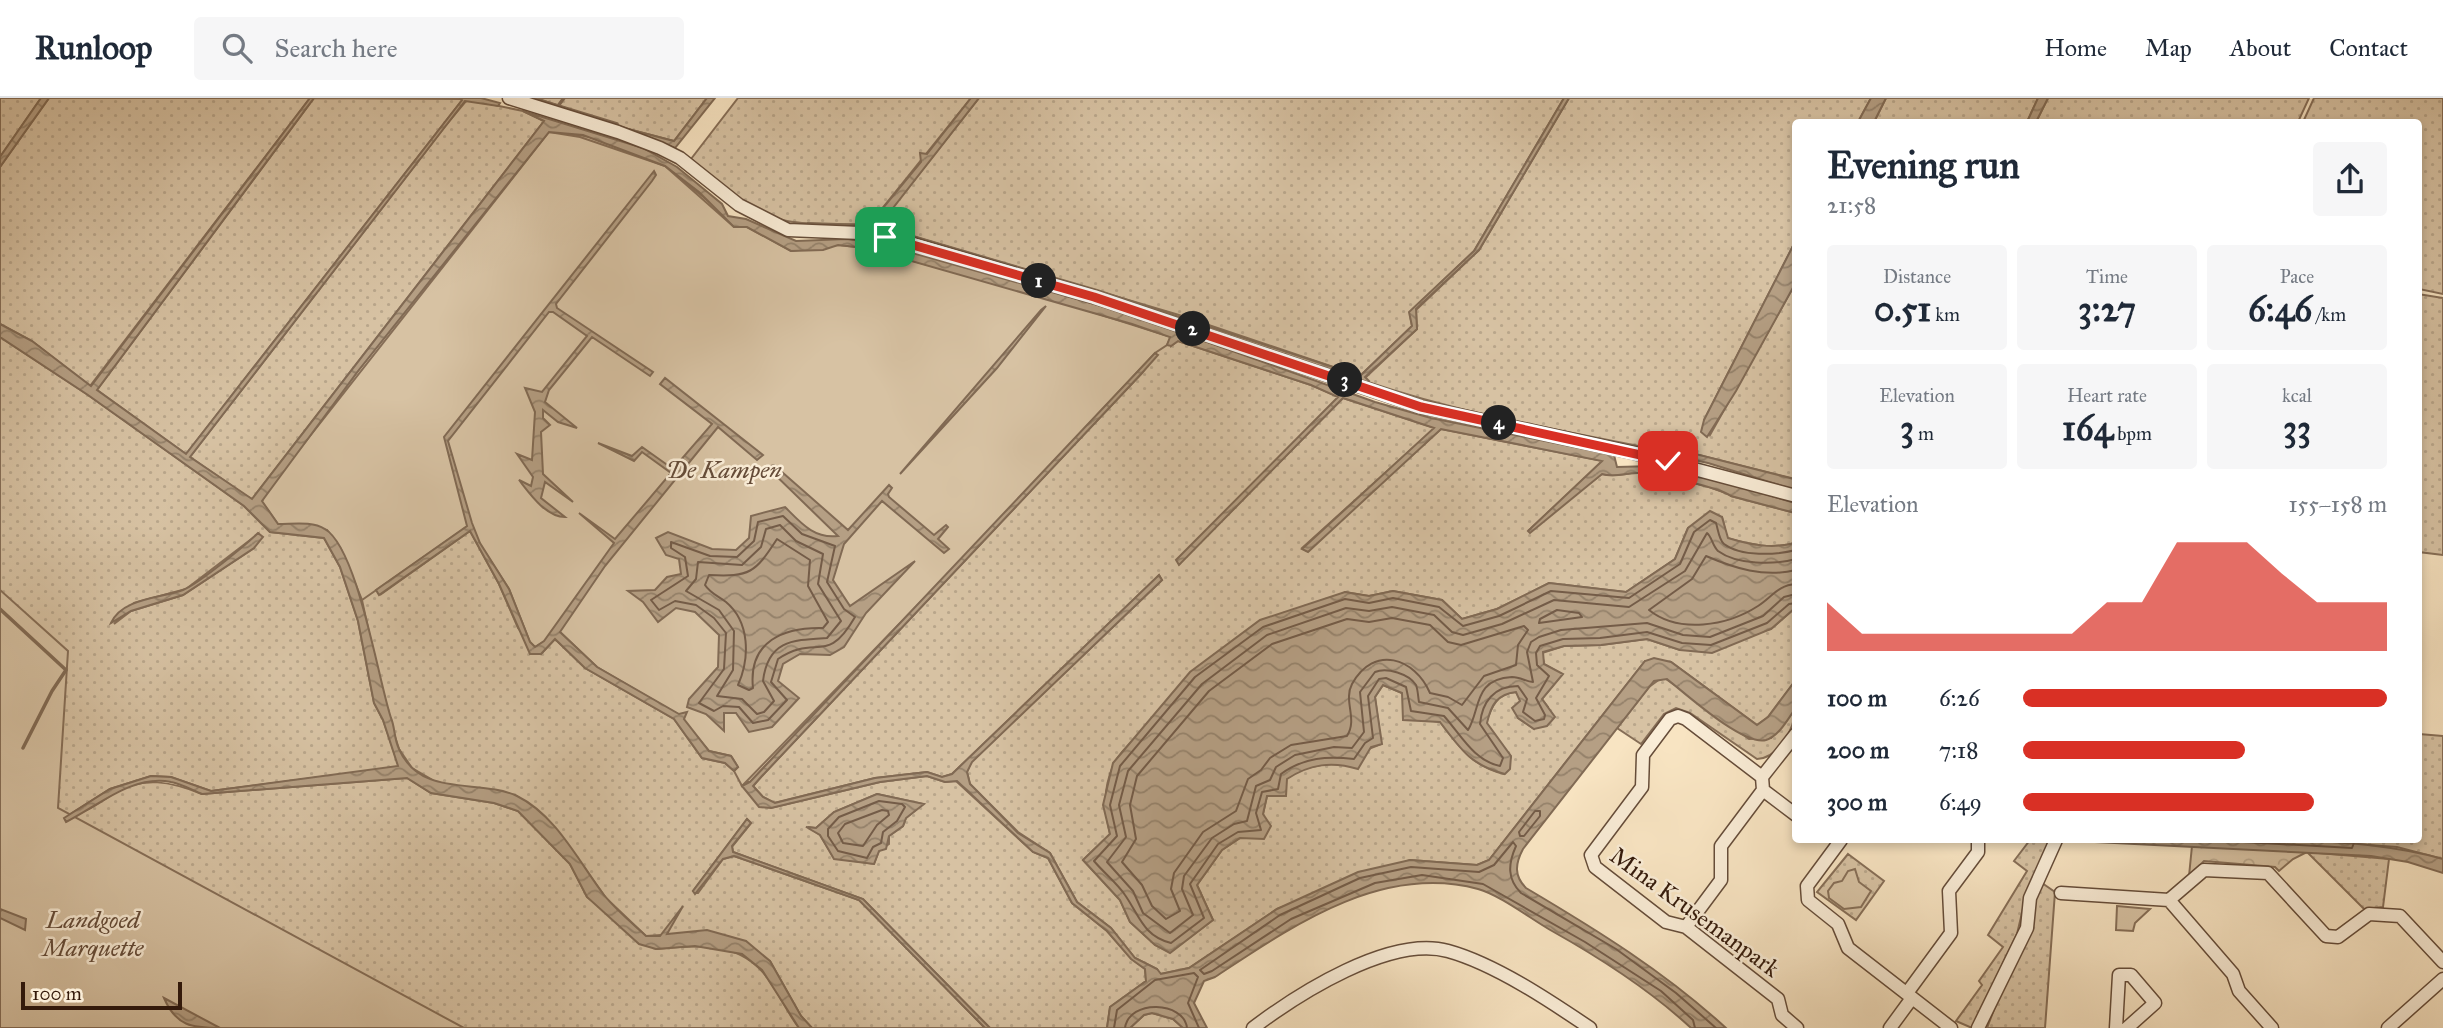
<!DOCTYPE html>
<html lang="en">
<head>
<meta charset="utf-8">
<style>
	body { margin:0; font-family:"IM FELL Great Primer",serif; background:#f6f6f7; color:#1f2937; height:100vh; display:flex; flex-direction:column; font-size:26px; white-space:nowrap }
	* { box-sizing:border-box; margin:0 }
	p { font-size:23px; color:#747a83 }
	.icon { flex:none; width:38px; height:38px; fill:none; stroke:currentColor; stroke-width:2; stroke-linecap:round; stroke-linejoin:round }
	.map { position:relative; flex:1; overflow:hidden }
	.sheet { position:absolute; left:1792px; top:21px; width:630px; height:724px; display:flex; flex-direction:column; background:#fff; border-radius:7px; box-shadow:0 4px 10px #0003 }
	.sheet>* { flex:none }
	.scale { position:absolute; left:21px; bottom:18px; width:161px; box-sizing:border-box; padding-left:7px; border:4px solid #341a0b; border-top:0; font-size:19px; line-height:24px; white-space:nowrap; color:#341a0b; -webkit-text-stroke:5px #faedd7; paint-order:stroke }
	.pin { position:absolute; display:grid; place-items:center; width:60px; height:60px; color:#fff; margin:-30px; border-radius:14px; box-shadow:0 4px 10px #0006 }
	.km { position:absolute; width:35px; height:35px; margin:-18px; border-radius:50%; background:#222; color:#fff; font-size:19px; line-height:35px; text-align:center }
	.round { display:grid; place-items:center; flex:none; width:74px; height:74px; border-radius:7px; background:#f6f6f7 }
	.headline { display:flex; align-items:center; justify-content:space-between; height:119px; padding:0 35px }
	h1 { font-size:38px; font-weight:700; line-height:52px }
	.metrics { display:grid; grid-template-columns:repeat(3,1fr); gap:10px; height:119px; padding:7px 35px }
	.metrics div { display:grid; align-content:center; border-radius:7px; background:#f6f6f7; text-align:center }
	.metrics b { font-size:35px; font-weight:700 }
	.metrics small { font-size:19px; font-weight:400 }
	.metrics p { font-size:19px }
	.chart { height:196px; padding:14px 35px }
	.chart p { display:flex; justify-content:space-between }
	.chart svg { width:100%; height:126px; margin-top:7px; fill:#d93025; opacity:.7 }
	ul { padding:0 35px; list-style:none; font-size:23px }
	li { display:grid; grid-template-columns:112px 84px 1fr; align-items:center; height:52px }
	li i { height:18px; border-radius:9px; background:#d93025 }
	header { display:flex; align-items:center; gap:42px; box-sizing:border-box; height:98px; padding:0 35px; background:#fff; border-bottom:2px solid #e0e1e3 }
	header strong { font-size:33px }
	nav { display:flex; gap:38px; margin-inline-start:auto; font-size:24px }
	.search { width:490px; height:63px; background:#f6f6f7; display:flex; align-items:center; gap:18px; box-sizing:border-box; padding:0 24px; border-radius:7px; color:#747a83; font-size:26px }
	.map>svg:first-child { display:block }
</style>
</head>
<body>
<header>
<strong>Runloop</strong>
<div class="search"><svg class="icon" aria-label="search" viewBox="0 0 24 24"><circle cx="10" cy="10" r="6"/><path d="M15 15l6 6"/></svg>Search here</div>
<nav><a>Home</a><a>Map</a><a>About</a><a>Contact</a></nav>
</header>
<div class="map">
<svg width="2443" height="930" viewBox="0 0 2443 930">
	<defs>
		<pattern id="grass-dots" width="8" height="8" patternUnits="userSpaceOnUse" patternTransform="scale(1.75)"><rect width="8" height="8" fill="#d7c2a3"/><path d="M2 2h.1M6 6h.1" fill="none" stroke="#b9a68b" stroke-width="1.8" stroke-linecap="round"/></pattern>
		<pattern id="forest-crowns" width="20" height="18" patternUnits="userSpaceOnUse" patternTransform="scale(1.75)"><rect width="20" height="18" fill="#d7c2a3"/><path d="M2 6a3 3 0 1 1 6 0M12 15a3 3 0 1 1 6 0" fill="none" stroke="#b9a68b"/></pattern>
		<pattern id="water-waves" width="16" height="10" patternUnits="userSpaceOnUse" patternTransform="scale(1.75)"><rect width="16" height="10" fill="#b59f84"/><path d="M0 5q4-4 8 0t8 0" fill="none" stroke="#94816a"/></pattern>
	</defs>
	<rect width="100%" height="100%" fill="#f8e4c2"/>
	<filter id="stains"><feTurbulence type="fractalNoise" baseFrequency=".00286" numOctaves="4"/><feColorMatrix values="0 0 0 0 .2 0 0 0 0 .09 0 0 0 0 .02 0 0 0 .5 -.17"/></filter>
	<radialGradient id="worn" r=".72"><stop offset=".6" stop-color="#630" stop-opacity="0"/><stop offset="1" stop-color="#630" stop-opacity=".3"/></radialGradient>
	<!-- grass -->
	<path fill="url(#grass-dots)" stroke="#866e57" stroke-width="2" fill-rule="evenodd" d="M0,0H41L0,59Z
		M49,0H310L90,288L32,243L0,226V69Z
		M314,0L463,1L186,356L97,292Z
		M536,0H707L674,43L628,31Z
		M738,0H971L869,127C842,125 814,128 787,123C751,116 719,84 691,61Z
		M979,0H1564L1474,153L1410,214L1412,228L1360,278L1179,217L878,128Z
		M1569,0H1871L1858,24H1796L1795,144L1704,322L1710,337L1795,186V381L1663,348L1648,350C1554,331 1459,315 1368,284L1365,280L1417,231L1416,212L1479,152Z
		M1886,0H2038L2027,24H1874Z
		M2048,0H2309L2298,24H2036Z
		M2314,0H2443V196L2419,191L2418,24H2303Z
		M470,2L523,13L544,23L252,401L245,397L190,359L446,27L466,3Z
		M563,36C622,37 675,74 718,111L721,119L800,146L884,147L918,155L1171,239V248L1178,243L1311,287L1339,299L1177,462L1179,466L1343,300L1435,330L1302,450L1307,453L1441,331L1603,363L1528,433L1602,376C1617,380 1626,374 1640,375C1658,376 1718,389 1731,398L1795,415V445C1772,451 1751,447 1727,440L1722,419L1688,430L1675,461L1626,494L1549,485L1497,511L1462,521L1442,502L1393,493L1369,498L1345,494C1300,524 1129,627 1113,668C1103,692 1104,711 1110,736L1083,762L1120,802L1130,824L1155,847L1170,854L1213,822L1197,787L1222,752L1240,740L1263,716L1267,698L1286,681L1302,671L1336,664L1381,646L1375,599L1383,587L1402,595L1420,621L1440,624C1460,650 1472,668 1504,676L1511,659L1486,625C1492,607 1497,596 1516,594L1521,603L1518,620L1534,631L1548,609L1542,601L1562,576L1544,566L1542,555L1564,548L1601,547L1647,541L1680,552L1771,531L1795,510V583L1768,619L1757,627L1671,564L1645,563L1489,762L1477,767L1410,762L1277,811L1189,870L1160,876L1157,871L1135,860L1111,830L1077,804L1050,755L1018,734L970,686L967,674L971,664L1162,482L1159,477L952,676L942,679L927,674L875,680L774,705L763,699L753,688L761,679L1142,275L1155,256L750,684H747L771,710L880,684L927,678L945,684L956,683L1033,754L1048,760L1072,805L1107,833L1132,861L1145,871L1146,883L1110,909L1107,930H990L863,801L733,754L732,749L751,725L747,721L693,793L695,795H698L723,761L734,758L859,802L985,930H812L801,918L770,863L676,836L646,838L606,800L563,740L531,708L515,697L438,685L412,670L399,651L384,604L362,502L334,438L278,426L261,403L358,273L519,69ZM468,428L597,569L679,617L734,673L725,665L702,660L674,621L585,570L555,541L541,556L518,530L499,486L470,433L380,497ZM877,696L923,706L906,720L903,728L889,738V746L879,753L874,766L834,760L820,737L808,729L816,730L834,714Z
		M2418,196L2443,200V457L2419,454Z
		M0,239L88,297L244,408L270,434L324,440L340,469L358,523L374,605L383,622L399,669L211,693L171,679L151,678L110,691L64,720C84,716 96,707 113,696C143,677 172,684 202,696L407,680L431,695L494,705L518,713L570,766L587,799L656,851C703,847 745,842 773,888C782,902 789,917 799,930H439L52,719L0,511ZM258,436L254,450L183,497L131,513L114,526L134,505L186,491Z
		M1660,581H1666L1749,641L1771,640L1795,611C1795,630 1779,660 1757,661L1690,615L1676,610L1664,616L1641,646L1617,630L1649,589Z
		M2419,636L2443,638V761L2397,749L2298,742H2418Z
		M2030,742H2051L2025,802L2017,836L1972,930L1956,923L1982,887L1979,883L2003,849L1988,837L2027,773L2014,763Z
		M2307,754L2389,761L2383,809L2364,811Z
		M1848,756L1884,783L1856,822L1817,794Z
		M2042,785L2055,794L2045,930H1987Z"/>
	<!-- forest -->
	<path fill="url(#forest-crowns)" stroke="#866e57" stroke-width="2" d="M2192,748L2307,754L2293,761L2279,773L2275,769L2204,763L2189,778Z
		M1152,915L1173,921L1183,930H1130L1144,917Z"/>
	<!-- park -->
	<path fill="#d7c2a3" stroke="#866e57" stroke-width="2" d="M549,34L580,39L665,68L734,129H747L791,153L838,147L866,150L1051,201L1171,239L1167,247L1155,255L967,456L742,688L734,673L738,669L731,658L709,653L679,617L597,569L560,534L535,549L530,544L509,491L468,428L362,502L341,451L327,432L278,426L262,404L266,394Z
		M0,492L68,553L58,710L464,930H0Z
		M1855,771L1859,784L1871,793L1861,809L1844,811L1829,800L1828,793L1834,785L1842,783L1848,773Z
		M2117,808L2150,811L2135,825L2133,833L2116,832Z"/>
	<!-- water -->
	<path fill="url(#water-waves)" stroke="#816a54" stroke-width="2" d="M41,0H49L0,69V59Z
		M310,0H314L97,292L186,356L462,2L460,0H481L500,5L498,8L465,3L190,359L252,401L541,27L544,23L523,13L643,50L677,69L722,106L728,118L746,121L796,143L847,141L877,145L1126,215L1375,304L1431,320L1614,357L1617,369L1654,368L1718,382L1795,405V415L1731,398C1718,389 1658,376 1640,375C1626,374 1617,380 1602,376L1530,435L1528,433L1602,363L1441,331L1308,454L1302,451L1434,330L1343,300L1179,467L1176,462L1338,299L1311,287L1178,243L1171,248L1167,247L1170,239L1132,226L866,150L838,147L823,152L791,153L747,129H734L699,94L665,68L583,37L549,34L358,273L262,403L278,426C294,426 312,423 325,431C358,451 378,581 391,620C395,629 394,641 399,651C421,701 479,680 517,698C556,717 579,764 604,797C616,812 632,825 646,838H660L683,808L667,836L707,832L746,843L770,863L801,918L812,930H799L762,872L742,856L695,848L656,851L639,846L587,799L570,766L518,713L494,705L431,695L407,680L202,696C192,692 182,686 171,684C133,676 98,708 66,724L64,720L110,691L151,678L171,679L211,693L398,668L383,622L374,605L358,523L340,469L324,440L270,434L244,408L88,297L0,239V226L32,243L91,288Z
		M707,0H715L675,50L628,31L674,43Z
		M971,0H979L879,128L1097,192L1360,278L1412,228L1409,214L1474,153L1564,0H1569L1479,152L1416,211L1417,231L1365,279L1369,283L1367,285L892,135L807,125L869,127L921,64L920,55L927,56Z
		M1871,0H1886L1874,24H1858Z
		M2038,0H2048L2036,24H2027Z
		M654,73L656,77L652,83L556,206L557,210L653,274L650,278L592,239L549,292L545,304L577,330L558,324L543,312V320L550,327L541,334L543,376L573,404L545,384L541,400L565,419C546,419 530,396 519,382L531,388L533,379L517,356L532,362L535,314L525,290L542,294L587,238L553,214H549L448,343L472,425L480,445L509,491L530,544L535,549L544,543L614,445L579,415L615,441L671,375L642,354L634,363L598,345L632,358L642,349L673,371L712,326L660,286L665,280L763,357L757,362L718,329L605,468L560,534L597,569L679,616L687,614L684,621L709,653L731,658L738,669L734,673L725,665L702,660L674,621L585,570L555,541L541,556H530L499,486L470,433L379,497L376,492L467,428L444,339Z
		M1795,144V186L1736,293L1707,339L1701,334L1704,322Z
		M1046,208L997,270L900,376L1041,212Z
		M1155,255L1158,257L1142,275L761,679L753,688L763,699L775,705L875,680L927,674L942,679L952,676L1159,477L1162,482L972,664L967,674L970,686L978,694L1018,735L1050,755L1077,804L1111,830L1135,860L1157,871L1161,876L1189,870L1277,811L1358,774L1410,762L1477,767L1489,762L1645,563L1654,560L1671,564L1757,627L1768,619L1795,583V611C1788,621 1779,638 1766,642C1743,648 1686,596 1667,581L1654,583L1523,751C1515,766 1514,778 1526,790C1597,832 1665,874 1726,930H1691C1649,891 1602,861 1552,833C1531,821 1500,797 1478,791C1381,765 1291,829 1215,879L1204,883L1194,905L1207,930H1183L1173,921L1152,915L1144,917L1130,930H1107L1110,909L1146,883L1145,871L1131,861L1107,833L1072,805L1048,760L1033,754L957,683L945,684L927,678L880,684L771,710L759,709L742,688L750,684Z
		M1650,348L1672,350L1794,381L1795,392L1708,365L1648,352Z
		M774,367L848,432L889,387L892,390L888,396L889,399L934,437L946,427L948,429L938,441L949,451L944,455L882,403L844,446L833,482L850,508L915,463L866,515L844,549L830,557L800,556L783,566L778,583L799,600L772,629L749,634L736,615H724V633L706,616L687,609L689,601L718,569L719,537L695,514L676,510L658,524L643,504L628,493L655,492L667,479L681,476L679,461L666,457L656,440L668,434L712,451L736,452L749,440L751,418L785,409C801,425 814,441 838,438L767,369Z
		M1710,413L1722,419L1728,440C1751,447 1772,451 1795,445V510L1771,531L1712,555L1680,552L1647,541L1601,547L1564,548L1543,554L1544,566L1563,576L1542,601L1555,619L1547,628L1534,631L1518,620L1512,610L1520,603L1516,594C1497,596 1491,607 1487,625L1511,658L1510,671L1505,676C1470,667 1461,651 1440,624L1403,622L1402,595L1383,587L1375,599L1382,646L1371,649L1358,671C1332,663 1310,666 1287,681L1286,698H1267L1263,716L1271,728L1264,741L1240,740L1222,752L1197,787L1213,822L1170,855L1155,847L1130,824L1120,802L1083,762L1110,736L1103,707L1113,665L1190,574L1260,522L1345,494L1369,498L1393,493L1442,502L1462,521L1497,511L1549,485L1626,494L1675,461L1688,430Z
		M258,435L263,439L254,450L183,497L131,513L111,525C122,500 161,500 183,492C198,486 246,447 258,435Z
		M877,696L924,706L906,720L903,728L889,738L886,751L879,753L874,766L834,761L820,737L806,729L816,730L834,714Z
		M747,721L751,725L732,748L733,754L863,801L990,930H985L859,802L734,758L723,761L695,796L693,793Z
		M2298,742C2348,745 2395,747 2443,761V775L2408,764L2371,758L2075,743Z
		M0,811L26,821L25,832L0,820Z
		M164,900L220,930C192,930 176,928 164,900Z"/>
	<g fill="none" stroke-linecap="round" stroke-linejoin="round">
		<!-- shore -->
		<path stroke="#745c48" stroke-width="2" d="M783,418L802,436L835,448L827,484L844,511L855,519C826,569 817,535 778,561L771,584L787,602L768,622L753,625L739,609L723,608L714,613L699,605L724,571L726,535L714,520L696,507L675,503L659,512L651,502L688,478L685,459L671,450V444L710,458L737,459L754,443L758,424Z
			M780,427L796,443L823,456L818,486L841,523L827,540C793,542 768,542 763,583L774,603L764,614L757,616L742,601L717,598L733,572L734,533L719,512L686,493L696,481L698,464L742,467L761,449L766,431Z
			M777,441L810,462L808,488L828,524L823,530C784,529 748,543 753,590L749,592L738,587C750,560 750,524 726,504C718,498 710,495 705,487L709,477C750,479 755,475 777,441Z
			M1796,452C1776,457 1741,459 1724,446C1719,442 1718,431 1716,425L1710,422L1694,434L1680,466L1629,500L1551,493L1499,518L1463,528L1439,509L1393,500L1369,505L1345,501L1263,529L1195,579L1120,668L1110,707L1117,738L1094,763C1104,775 1117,785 1125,797C1139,817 1143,838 1171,845L1204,820L1190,786L1218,746L1238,734L1261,732L1256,715L1262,694L1278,691L1281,676C1304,659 1328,658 1354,661L1365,645L1373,640L1368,598L1379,581L1386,580L1406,589L1411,613L1444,618C1461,637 1474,663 1500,668L1503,660L1480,626C1482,604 1494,588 1518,588L1527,601L1523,614L1535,623L1544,621L1545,617L1536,600L1549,578L1537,567L1536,555L1540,548L1563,541L1600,540L1647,534L1682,545L1711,547L1767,525L1789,506L1796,505
			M1796,461C1774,467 1737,467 1718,453C1712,447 1712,439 1707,435L1685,473L1629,509L1554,502L1502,526L1463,537L1452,534L1434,517L1392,509L1369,513L1346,510L1267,537L1202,586L1128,673L1119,707L1126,739L1107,764L1133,793L1143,815L1170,835L1193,817L1182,791L1184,778L1212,740L1234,726L1247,723L1256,688L1270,682L1276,669L1295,657L1334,649L1352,650L1364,634L1360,594L1375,574C1387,569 1409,576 1416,587C1418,592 1418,599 1419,604L1448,610L1468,632C1481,611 1473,581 1512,579C1521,579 1526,584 1533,584L1527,554L1531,544L1539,539L1561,532L1647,525L1683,537L1710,539L1763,518L1784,499L1796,496
			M1796,472C1764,480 1734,470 1706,458L1692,481L1649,512C1679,536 1727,528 1758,508C1772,499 1778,487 1796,486
			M1557,512L1579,515L1582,519L1539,525L1540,521Z
			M1392,520L1430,527L1448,544L1461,547L1524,528L1528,532L1518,547L1516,567L1484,578L1462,607L1448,599L1430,595C1415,560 1374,546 1352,586C1343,603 1358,621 1347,638L1291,647L1270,660L1261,672L1248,681L1236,713L1203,734L1174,775L1171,791L1180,813L1166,821L1152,808L1142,787L1122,764L1136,741L1130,707L1137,678L1209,593L1272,546L1347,521L1369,524Z
			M879,703L902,706L905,709L897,723L883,734L881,745L873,749L867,760L838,753L828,738V731L839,719Z
			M882,712L888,713L889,717L877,727L863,748L843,745L838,735L845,726Z
			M1535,713H1540V718L1524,738H1520L1519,734Z
			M2207,742L2352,750L2355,742
			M1114,930L1117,912L1155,882L1194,875L1198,879L1188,905L1199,930
			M1125,930C1129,901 1184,903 1187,930
			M1695,930L1693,922L1661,893L1585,844L1483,786L1422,777L1375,785L1291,821L1212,873L1204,876L1200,872L1280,817L1360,780L1411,769L1479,774L1494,767L1513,744L1516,748C1508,766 1507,781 1521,795L1616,851L1676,895L1716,930"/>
		<!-- stream -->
		<path stroke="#816a54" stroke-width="3.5" d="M531,0L558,8L564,0
			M558,8L617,26
			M0,511L66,572L52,593L23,650"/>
		<!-- minor casing -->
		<g stroke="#654c39" stroke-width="15">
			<path id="minor" d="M509,0L618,34L660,50L680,60L739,107L788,132L860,135L899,142L1094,199L1421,309L1634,355L1796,398
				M1796,636L1762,679L1686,621L1678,618L1670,621L1643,657L1642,689L1591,757L1595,769L1666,824L1686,829L1778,901L1782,917L1797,930
				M1763,692L1796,717
				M1841,742L1807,788L1808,802L1838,826L1848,850L1951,930
				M2061,795L2169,802L2204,772L2268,775L2326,838L2338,839L2369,816L2400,818L2443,864
				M2169,802L2233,876L2239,893L2272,930
				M1686,829L1721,782V748L1763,692L1762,679
				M1907,895L1951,835L1949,793L1978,754V742
				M1253,930C1298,896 1390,837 1448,853C1495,866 1550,903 1590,930
				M1890,930L1912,900
				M1978,930L2027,830L2030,800L2056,742
				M2116,930L2119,877H2131L2155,905L2127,930
				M2388,930L2443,881"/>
		</g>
		<!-- minor -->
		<use href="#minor" stroke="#faedd7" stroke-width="12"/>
	</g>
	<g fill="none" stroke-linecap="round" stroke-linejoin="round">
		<!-- route casing -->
		<g stroke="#fff" stroke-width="14">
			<path id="route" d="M885,139L1094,199L1421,309L1668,363"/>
		</g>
		<!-- route -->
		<use href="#route" stroke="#d93025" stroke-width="9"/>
	</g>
	<g text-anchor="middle" stroke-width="5" stroke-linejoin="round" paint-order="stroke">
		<!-- park labels -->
		<g font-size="24" font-style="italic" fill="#654c39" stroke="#faedd7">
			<text x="724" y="380">De Kampen</text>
			<text x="93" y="830">Landgoed<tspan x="93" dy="28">Marquette</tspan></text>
		</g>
		<!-- street labels -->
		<g font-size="24" fill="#341a0b" stroke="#faedd7">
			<text transform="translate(1695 814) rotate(36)" y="8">Mina Krusemanpark</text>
		</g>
	</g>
	<rect width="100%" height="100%" filter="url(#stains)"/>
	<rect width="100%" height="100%" fill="url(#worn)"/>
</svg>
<div class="scale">100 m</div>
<div class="pin" style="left:885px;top:139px;background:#1e9e55"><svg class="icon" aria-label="arrive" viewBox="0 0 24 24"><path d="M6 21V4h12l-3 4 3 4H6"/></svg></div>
<div class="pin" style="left:1668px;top:363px;background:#d93025"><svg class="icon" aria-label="check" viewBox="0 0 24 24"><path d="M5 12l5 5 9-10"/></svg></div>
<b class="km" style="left:1039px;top:183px">1</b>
<b class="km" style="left:1193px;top:231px">2</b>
<b class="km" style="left:1345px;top:282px">3</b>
<b class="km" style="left:1499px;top:325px">4</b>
<section class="sheet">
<div class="headline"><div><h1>Evening run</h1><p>21:58</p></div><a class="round"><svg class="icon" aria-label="share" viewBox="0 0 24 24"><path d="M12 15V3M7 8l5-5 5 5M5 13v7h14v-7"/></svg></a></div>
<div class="metrics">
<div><p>Distance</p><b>0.51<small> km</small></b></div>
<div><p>Time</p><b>3:27</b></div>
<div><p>Pace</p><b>6:46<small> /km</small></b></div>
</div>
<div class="metrics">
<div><p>Elevation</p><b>3<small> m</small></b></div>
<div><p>Heart rate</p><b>164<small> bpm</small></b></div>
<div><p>kcal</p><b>33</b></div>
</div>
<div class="chart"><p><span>Elevation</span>155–158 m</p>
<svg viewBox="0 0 160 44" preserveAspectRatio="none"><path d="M0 44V27L10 38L20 38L30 38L40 38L50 38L60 38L70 38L80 27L90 27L100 6L110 6L120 6L130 17L140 27L150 27L160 27V44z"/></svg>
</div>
<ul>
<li><b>100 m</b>6:26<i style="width:100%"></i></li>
<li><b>200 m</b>7:18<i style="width:61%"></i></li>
<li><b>300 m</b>6:49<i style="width:80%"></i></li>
</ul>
</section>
</div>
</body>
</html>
